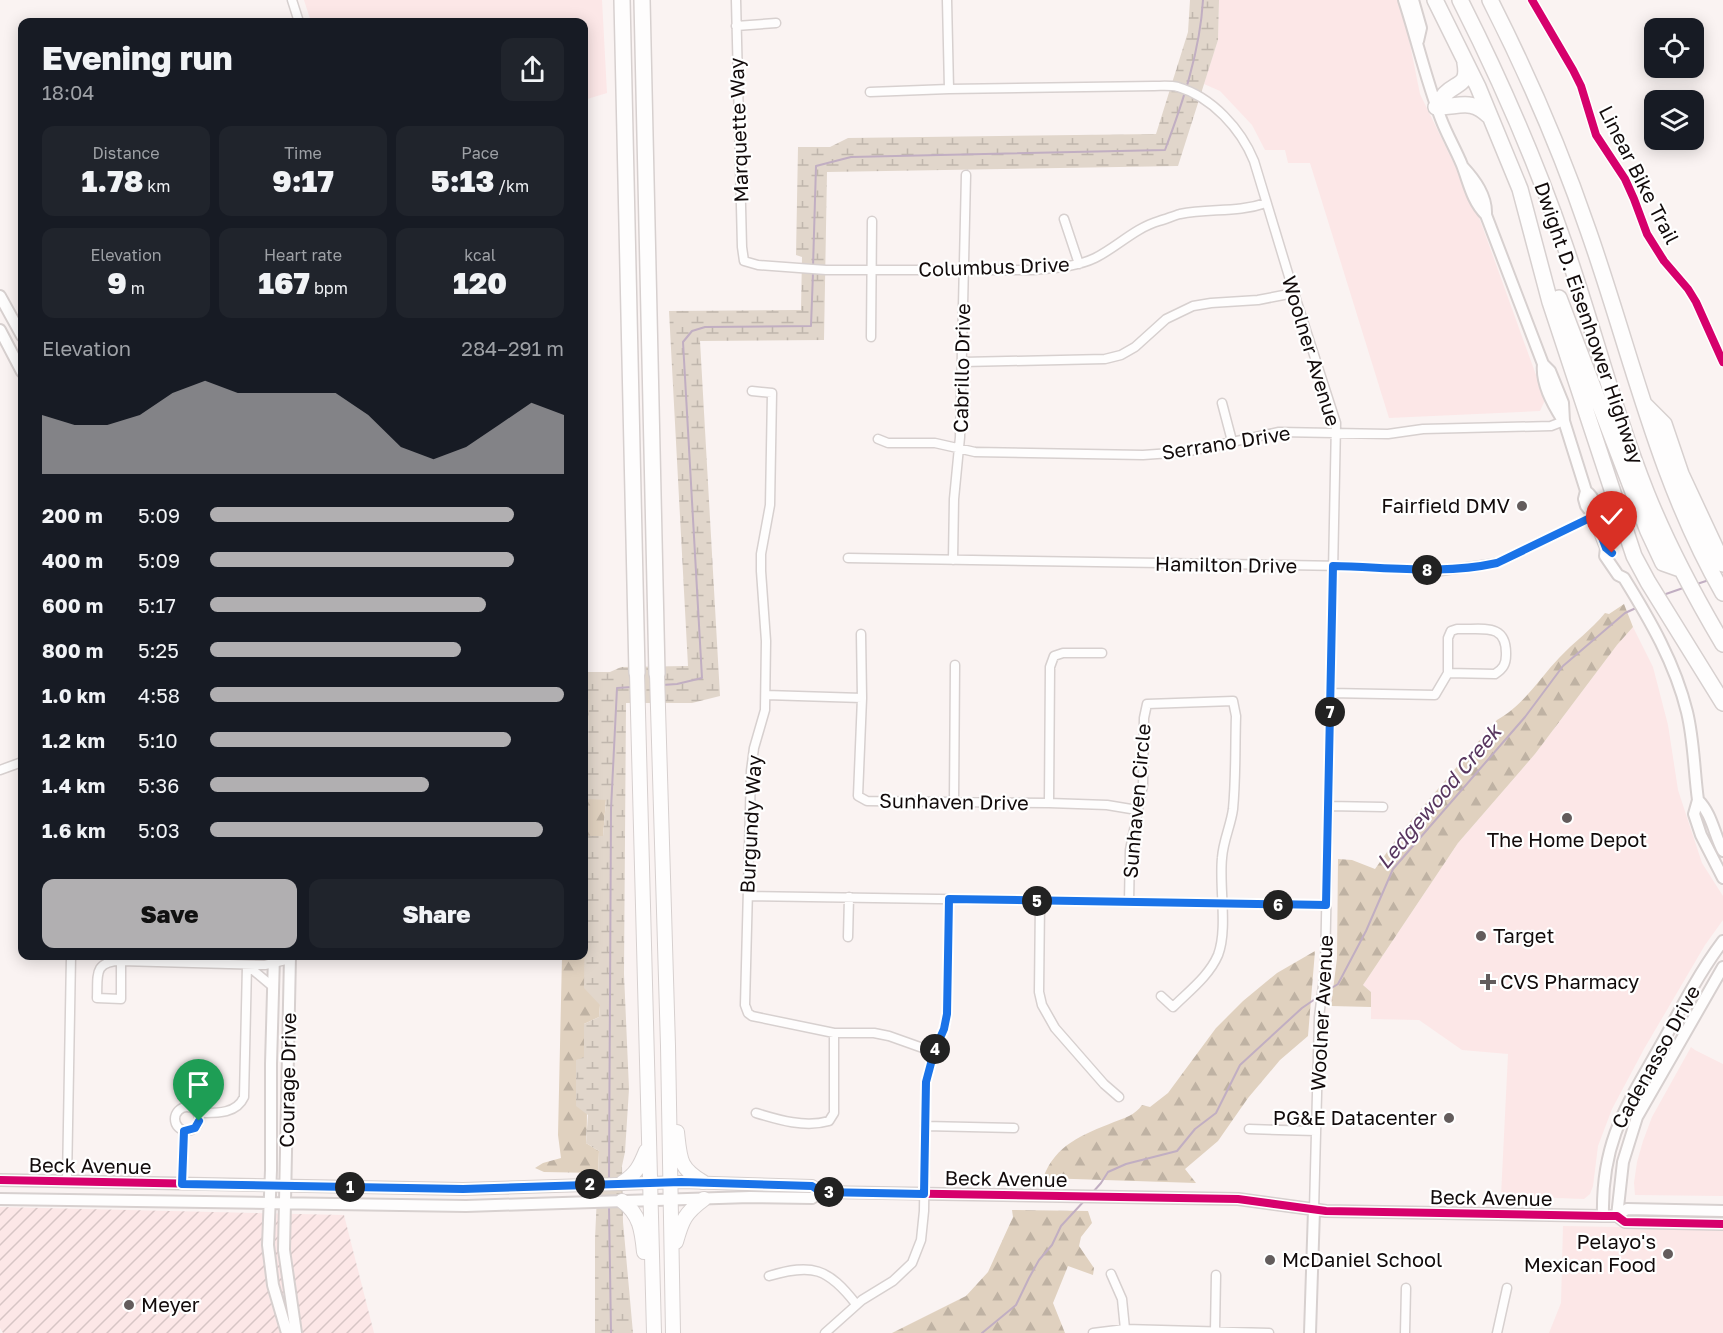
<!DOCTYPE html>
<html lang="en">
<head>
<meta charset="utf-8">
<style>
	body { margin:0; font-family:"Golos Text",sans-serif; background:#20242c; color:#f1f3f6; height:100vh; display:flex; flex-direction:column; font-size:22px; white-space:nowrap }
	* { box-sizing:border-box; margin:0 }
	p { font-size:20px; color:#9ea1a6 }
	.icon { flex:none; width:33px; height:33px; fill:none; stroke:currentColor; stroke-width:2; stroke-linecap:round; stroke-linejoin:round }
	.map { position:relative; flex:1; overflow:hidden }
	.sheet { position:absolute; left:18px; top:18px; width:570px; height:942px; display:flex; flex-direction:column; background:#171b24; border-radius:12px; box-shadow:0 3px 15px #0003 }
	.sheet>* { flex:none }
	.controls { position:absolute; left:1644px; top:18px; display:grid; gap:12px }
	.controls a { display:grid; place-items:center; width:60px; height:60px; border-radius:12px; background:#171b24; box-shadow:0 3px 15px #0003; font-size:30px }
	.pin { position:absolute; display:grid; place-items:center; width:51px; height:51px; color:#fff; margin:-62px -26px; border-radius:50% 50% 50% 0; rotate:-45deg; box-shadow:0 0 6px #0007 }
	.pin .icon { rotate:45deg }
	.km { position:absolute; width:30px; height:30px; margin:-15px; border-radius:50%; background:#222; color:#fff; font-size:16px; line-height:30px; text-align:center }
	.round { display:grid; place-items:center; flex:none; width:63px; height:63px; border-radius:12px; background:#20242c }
	.overview { display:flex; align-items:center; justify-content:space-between; height:102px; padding:0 24px }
	h1 { font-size:33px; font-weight:800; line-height:45px }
	.stats { display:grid; grid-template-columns:repeat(3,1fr); gap:9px; height:102px; padding:6px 24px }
	.stats div { display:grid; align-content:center; border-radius:12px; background:#20242c; text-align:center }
	.stats b { font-size:30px; font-weight:800 }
	.stats small { font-size:16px; font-weight:400 }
	.stats p { font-size:16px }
	.chart { height:168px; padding:12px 24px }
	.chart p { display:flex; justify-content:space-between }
	.chart svg { width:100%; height:108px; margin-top:6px; fill:#b1afb1; opacity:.7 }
	.action { display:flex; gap:12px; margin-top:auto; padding:12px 24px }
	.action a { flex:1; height:69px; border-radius:12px; background:#b1afb1; color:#111; font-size:24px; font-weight:800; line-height:69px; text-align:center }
	.action a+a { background:#20242c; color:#f1f3f6 }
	ul { padding:0 24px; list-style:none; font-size:20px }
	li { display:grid; grid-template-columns:96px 72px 1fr; align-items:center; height:45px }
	li i { height:15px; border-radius:8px; background:#b1afb1 }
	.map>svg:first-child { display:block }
</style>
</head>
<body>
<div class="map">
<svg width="1723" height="1333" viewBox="0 0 1723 1333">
	<defs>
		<pattern id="industrial-furrows" width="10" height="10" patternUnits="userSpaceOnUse" patternTransform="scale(1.5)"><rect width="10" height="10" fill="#fce7e7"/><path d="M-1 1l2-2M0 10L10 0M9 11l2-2" fill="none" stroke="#d7c5c5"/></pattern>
		<pattern id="forest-firs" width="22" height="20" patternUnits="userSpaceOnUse" patternTransform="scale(1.5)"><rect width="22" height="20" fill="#e0d1bf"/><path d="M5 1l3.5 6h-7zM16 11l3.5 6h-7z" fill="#bfb2a3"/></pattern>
		<pattern id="wetland-marsh" width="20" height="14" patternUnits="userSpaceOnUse" patternTransform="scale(1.5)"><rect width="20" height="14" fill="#e1d6cb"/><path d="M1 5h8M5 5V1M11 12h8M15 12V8" fill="none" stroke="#c0b6ad"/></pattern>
	</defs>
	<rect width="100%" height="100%" fill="#faf3f2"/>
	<!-- built -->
	<path fill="#fce7e7" d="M304,0H602L607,93L584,100V22H311Z
		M1219,0H1401L1420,94L1476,209L1545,400L1540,411L1389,418L1310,163H1288L1285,150H1265L1252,125L1220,91L1204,84L1218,40Z
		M1633,627L1653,667L1668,725L1678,790L1702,863L1723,896V920L1705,945L1644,1049L1612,1109L1598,1146L1593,1186L1590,1194L1584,1199L1501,1196L1508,1054L1462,1050L1419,1020L1371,1019V992L1363,985L1458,843L1535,754L1617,645Z
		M1691,1047L1695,1050L1723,1064V1196L1635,1195L1634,1183L1637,1162L1643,1141L1652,1117Z
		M1563,1226L1723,1229V1333H1549L1561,1303Z"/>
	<!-- industrial -->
	<path fill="url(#industrial-furrows)" d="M0,1207L344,1215L374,1333H3L0,1328Z"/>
	<!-- forest -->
	<path fill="url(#forest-firs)" d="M1624,604L1633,627L1617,645L1535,754L1458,843L1363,985L1371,992V1007L1331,1006L1337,958L1338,859L1352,860L1375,869L1402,831L1497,720C1523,706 1539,679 1559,658C1574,642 1591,630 1605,613L1609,614Z
		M584,699L589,700L587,799H606L603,837L587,836L600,1005L599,1017L584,1024C584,1064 589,1103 586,1143L599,1151L598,1173L544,1172L535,1168L543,1163L561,1158L558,1135L562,956H584Z
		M1315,951L1308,1036L1280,1060L1248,1098L1218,1141L1185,1169L1196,1183L1043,1178C1056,1144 1082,1135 1114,1122C1125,1118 1135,1115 1142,1105L1150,1107L1168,1093L1216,1028L1243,1001L1277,973Z
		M1012,1210L1088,1211L1092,1223L1081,1237L1079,1246L1094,1268L1093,1275L1068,1266L1053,1303L1065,1333H892L966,1296L988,1272L1013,1217Z"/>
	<!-- wetland -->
	<path fill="url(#wetland-marsh)" d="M1190,0H1219L1218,40L1178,166L827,172L824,340L700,341L720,696L692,703H626L624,974L629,1089L625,1152L622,1166L623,1222L633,1333H595V1239L599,1151L586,1143L588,1115L576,1106V1060L584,1057V1024L599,1017L600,1005L584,988L586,836H603L606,800L587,799L589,700L584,699V672H610L621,667L688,666L669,311L801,310L802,257L796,255L798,147H830L848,138L1156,134L1188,32Z"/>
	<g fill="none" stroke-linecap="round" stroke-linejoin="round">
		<!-- stream -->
		<path stroke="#c1aec2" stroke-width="2" d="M813,267L816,166L851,157L1165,150C1183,102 1200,51 1203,0
			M1697,584L1709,580
			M1663,595L1686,587
			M662,685L677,684L702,678L683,342L692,331L705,327L811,326L813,273
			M1325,992L1338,984L1366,931L1393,869L1525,717L1563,666L1625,613L1636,608
			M609,1182L611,809L617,688L632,687
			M1093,1192L1101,1183L1108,1172L1126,1164L1177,1151L1195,1129L1216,1113L1240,1065L1302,1008L1318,997
			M609,1206L611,1333
			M982,1333L1016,1305L1029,1278L1039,1260L1052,1245L1061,1226L1085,1200"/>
		<!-- minor casing -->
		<g stroke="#d7d0cf" stroke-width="11">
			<path id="minor" d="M292,0L299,22
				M736,0L742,247L744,261L758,265L826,270H1033C1054,268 1076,267 1095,258C1117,247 1135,228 1159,221C1166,219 1173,216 1180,214C1210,208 1237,213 1266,203
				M947,0L949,89
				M736,26L776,23
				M870,92L949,89L1154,86C1162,86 1170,85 1178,87C1212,97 1241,129 1254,161L1294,293L1336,423L1325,970L1319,1017L1314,1210
				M1064,219L1079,264
				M871,337L872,221
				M963,362L1105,359L1121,355L1135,347L1166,319L1193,306L1211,303L1258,300L1294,293
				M752,391L772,393L770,505L761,554V571L766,641L765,710L754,748L751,771L745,1005L748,1013L752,1016L834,1033H874L889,1036L934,1052
				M1222,403L1232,441
				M878,439L888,443H935L975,452L1143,455L1185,452L1279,432L1388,434L1423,429L1551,426L1564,421
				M848,558L1343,566L1441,571L1497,563L1594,516
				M953,560L954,499L960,437L966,175
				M861,634L862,698
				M1330,693L1435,695L1448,673L1495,674C1503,669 1506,664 1506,655C1507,622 1482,630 1457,629L1451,631L1448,638V673
				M766,695L862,698L858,796L867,801L1049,803L1107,805L1137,810
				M0,770L22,762
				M954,802L955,665
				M1049,803L1050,667L1054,656L1063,653H1102
				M1328,806L1383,807
				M748,896L1326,905
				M1040,901L1039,992L1042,1005L1055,1028L1104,1084L1119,1097
				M1129,902L1130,850L1143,785L1144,718L1147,704L1233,701L1236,716C1235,747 1236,778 1233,809C1231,825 1223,841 1222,858C1219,886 1228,929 1218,955C1209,976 1189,991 1173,1007L1161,996
				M848,937L849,897
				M121,961V999L97,998C98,976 93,961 121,961L265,965L290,959
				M247,965L272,986
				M175 1119a12 12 0 1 1 24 0a12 12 0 1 1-24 0Z
				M198,1113C214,1113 236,1115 244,1097L247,965
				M756,1113C779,1120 805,1128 829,1121L834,1113V1033
				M925,1126L1014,1128
				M1249,1129L1316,1131
				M67,1182L71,956
				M182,1184L184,1131
				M1111,1274L1122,1299L1125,1329
				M769,1276C812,1263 828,1268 856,1304
				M1215,1331L1216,1275
				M825,1333L862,1300L893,1281L912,1263L921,1240L924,1211L926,1082L934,1052L944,1029L947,1015L949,899
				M1093,1333L1125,1329L1269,1333
				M1405,1333L1406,1288
				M1497,1333L1507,1288"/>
		</g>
		<!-- tertiary casing -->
		<g stroke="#d7d0cf" stroke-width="14">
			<path id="tertiary" d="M1404,0C1417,40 1426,80 1441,119C1447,135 1456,150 1462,165C1469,183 1472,201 1486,215
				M1413,0L1421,28L1418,41
				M1463,167C1475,180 1487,196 1486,215L1543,364C1541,383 1552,403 1562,419
				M0,296L22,336
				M0,330L22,372
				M1543,364L1550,371L1563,403L1564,421L1586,491L1584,499L1586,506L1594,516L1606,548L1605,556L1618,575L1624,578C1650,620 1675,663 1687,712C1694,741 1694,771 1698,800L1694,814L1701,835L1723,878
				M1586,491C1596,499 1595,505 1594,516
				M1698,800C1712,814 1714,834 1723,851
				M274,956L271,1064V1170L268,1245L273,1285L287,1333
				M290,956L284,1250L296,1333
				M0,1180L463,1189L681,1182L812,1186L821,1192L1238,1199L1326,1211L1603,1216H1617L1625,1222L1723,1224
				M0,1199L466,1206L750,1197L812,1198L821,1192
				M1603,1216C1601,1137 1630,1101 1666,1036C1683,1004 1701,970 1723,941
				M1617,1216L1623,1162L1637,1117L1723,967
				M1617,1216L1627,1209L1723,1211
				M1310,1333L1314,1210"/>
		</g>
		<!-- trunk casing -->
		<g stroke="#d7d0cf" stroke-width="16">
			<path id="trunk" d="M637,673L654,1333
				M657,674L668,1046L673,1333
				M677,1132C680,1159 679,1168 703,1182
				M622,1183C636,1174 640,1166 646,1151
				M622,1201C640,1214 642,1231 644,1252
				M676,1242C682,1220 685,1213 704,1199"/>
		</g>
		<!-- motorway casing -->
		<g stroke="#d7d0cf" stroke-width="18">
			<path id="motorway" d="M622,0L637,673
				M642,0L657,674
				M1435,0L1478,87L1520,189L1550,302L1634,556L1648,582L1723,703
				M1460,0C1500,79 1535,159 1564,243C1593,326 1614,412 1647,494C1668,546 1694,595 1723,644
				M1490,0C1528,75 1561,151 1588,230C1631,352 1658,480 1723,593
				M1436,107C1439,103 1442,98 1445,94C1457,82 1469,86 1465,63
				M1436,107C1460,107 1471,98 1489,116
				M1559,298L1648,531L1663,563L1680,569
				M1645,405L1664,424L1681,474L1723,564"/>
		</g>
		<!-- minor -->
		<use href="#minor" stroke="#fefdfd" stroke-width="8"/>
		<!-- tertiary -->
		<use href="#tertiary" stroke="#fefdfd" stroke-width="10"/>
		<!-- trunk -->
		<use href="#trunk" stroke="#fefdfd" stroke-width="14"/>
		<!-- motorway -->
		<use href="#motorway" stroke="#fefdfd" stroke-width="15"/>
		<!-- cycleway casing -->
		<g stroke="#fff" stroke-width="11">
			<path id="cycleway" d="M1532,0L1573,70L1581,86L1596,135L1625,179L1634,199L1647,234L1664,261L1688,289L1696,302L1723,362
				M0,1180L463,1189L681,1182L812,1186L821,1192L1238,1199L1326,1211L1603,1216H1617L1625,1222L1723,1224"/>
		</g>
		<!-- cycleway -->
		<use href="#cycleway" stroke="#d6006c" stroke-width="8"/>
	</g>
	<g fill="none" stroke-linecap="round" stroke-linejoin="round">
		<!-- route casing -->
		<g stroke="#fff" stroke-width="12">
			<path id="route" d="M199,1121L195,1128L184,1131L182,1184L463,1189L681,1182L812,1186L821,1192L924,1194L926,1082L934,1052L944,1029L947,1014L949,899L1326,905L1333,566C1388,567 1442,575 1497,563L1594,516L1606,548L1612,553"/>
		</g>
		<!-- route -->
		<use href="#route" stroke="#1a73e8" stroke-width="8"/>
	</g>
	<!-- markers -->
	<g fill="#635c5c" stroke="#fff" stroke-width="2">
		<circle cx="1522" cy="506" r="6"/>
		<circle cx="1567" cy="818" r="6"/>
		<circle cx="1481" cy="936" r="6"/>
		<path d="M1485 973h6v6h6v6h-6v6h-6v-6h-6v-6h6z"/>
		<circle cx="1449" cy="1118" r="6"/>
		<circle cx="1668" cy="1254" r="6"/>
		<circle cx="1270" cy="1260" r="6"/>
		<circle cx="129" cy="1305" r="6"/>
	</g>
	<g text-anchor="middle" stroke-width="4.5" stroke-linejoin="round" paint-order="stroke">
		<!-- street labels -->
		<g font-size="20" fill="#120b0b" stroke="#fff">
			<text transform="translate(739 130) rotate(-92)" y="7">Marquette Way</text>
			<text transform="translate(1639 175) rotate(63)" y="7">Linear Bike Trail</text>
			<text transform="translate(994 267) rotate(-2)" y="7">Columbus Drive</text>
			<text transform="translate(1589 323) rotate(71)" y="7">Dwight D. Eisenhower Highway</text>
			<text transform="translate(1311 351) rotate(73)" y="7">Woolner Avenue</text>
			<text transform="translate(962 368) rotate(-89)" y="7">Cabrillo Drive</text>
			<text transform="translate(1226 443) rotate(-9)" y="7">Serrano Drive</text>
			<text transform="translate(1226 565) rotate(1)" y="7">Hamilton Drive</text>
			<text transform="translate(1137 801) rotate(-85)" y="7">Sunhaven Circle</text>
			<text transform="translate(954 802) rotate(1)" y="7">Sunhaven Drive</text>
			<text transform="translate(751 824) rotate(-87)" y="7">Burgundy Way</text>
			<text transform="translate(1322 1013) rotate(-87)" y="7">Woolner Avenue</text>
			<text transform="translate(1656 1057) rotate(-61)" y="7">Cadenasso Drive</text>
			<text transform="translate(288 1080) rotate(-89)" y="7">Courage Drive</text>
			<text transform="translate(90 1166) rotate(1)" y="7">Beck Avenue</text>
			<text transform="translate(1006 1179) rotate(1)" y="7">Beck Avenue</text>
			<text transform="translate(1491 1198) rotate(1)" y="7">Beck Avenue</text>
		</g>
		<!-- poi labels -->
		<g font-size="20" fill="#120b0b" stroke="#fff" text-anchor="start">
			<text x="1510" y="513" text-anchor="end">Fairfield DMV</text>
			<text x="1567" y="847" text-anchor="middle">The Home Depot</text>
			<text x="1493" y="943">Target</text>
			<text x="1500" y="989">CVS Pharmacy</text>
			<text x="1437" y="1125" text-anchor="end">PG&amp;E Datacenter</text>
			<text x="1656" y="1249" text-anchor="end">Pelayo's<tspan x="1656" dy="23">Mexican Food</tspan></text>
			<text x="1282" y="1267">McDaniel School</text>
			<text x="141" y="1312">Meyer</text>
		</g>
		<!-- water labels -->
		<g font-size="21" font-style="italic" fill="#58365f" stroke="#fff">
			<text transform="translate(1439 797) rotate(-50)" y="7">Ledgewood Creek</text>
		</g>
	</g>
</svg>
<div class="controls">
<a><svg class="icon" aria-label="locate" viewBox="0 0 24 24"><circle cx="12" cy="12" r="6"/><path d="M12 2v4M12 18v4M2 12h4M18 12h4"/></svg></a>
<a><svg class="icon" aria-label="layers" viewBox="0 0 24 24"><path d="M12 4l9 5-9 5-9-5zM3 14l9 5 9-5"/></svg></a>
</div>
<div class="pin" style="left:199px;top:1121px;background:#1e9e55"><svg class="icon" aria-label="arrive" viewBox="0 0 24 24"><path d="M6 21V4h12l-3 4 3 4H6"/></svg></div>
<div class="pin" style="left:1612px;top:553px;background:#d93025"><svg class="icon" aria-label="check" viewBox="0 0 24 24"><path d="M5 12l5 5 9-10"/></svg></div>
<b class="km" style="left:350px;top:1187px">1</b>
<b class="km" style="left:590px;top:1184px">2</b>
<b class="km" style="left:829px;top:1192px">3</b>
<b class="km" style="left:935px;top:1049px">4</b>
<b class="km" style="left:1037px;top:901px">5</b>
<b class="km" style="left:1278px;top:905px">6</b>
<b class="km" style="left:1330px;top:712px">7</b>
<b class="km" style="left:1427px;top:570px">8</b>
<section class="sheet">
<div class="overview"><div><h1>Evening run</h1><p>18:04</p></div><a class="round"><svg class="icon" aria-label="share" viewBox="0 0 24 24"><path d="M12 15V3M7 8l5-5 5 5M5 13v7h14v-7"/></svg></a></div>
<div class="stats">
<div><p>Distance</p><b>1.78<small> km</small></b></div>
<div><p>Time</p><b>9:17</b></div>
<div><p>Pace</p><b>5:13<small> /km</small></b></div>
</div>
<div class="stats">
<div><p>Elevation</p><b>9<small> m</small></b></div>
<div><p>Heart rate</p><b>167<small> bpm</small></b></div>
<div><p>kcal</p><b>120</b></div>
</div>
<div class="chart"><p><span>Elevation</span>284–291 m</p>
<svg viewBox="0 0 160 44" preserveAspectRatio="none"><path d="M0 44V20L10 24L20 24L30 20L40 11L50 6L60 11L70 11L80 11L90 11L100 20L110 33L120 38L130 33L140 24L150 15L160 20V44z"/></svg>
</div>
<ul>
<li><b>200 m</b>5:09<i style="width:86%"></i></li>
<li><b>400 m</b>5:09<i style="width:86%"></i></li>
<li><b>600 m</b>5:17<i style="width:78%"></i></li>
<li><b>800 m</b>5:25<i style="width:71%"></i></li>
<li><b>1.0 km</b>4:58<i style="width:100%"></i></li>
<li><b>1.2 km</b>5:10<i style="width:85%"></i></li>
<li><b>1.4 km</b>5:36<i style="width:62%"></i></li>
<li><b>1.6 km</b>5:03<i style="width:94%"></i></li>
</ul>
<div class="action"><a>Save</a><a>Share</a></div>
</section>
</div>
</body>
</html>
